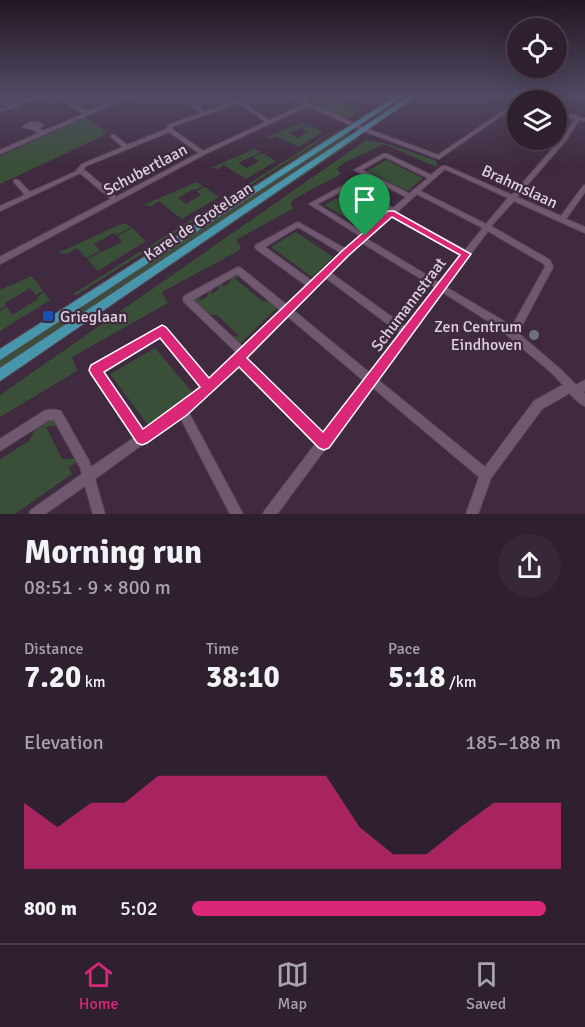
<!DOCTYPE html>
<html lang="en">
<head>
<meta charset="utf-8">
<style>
	body { margin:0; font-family:Signika,sans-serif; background:#372837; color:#f1f3f6; height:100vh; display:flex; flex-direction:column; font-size:22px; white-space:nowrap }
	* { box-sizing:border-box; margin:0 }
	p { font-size:20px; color:#a7a3aa }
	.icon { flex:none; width:33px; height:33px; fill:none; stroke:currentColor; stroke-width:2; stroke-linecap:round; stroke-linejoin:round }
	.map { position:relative; height:514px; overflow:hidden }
	.side { display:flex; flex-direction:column; background:#2f202f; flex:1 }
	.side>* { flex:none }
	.buttons { position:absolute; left:507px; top:18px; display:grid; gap:12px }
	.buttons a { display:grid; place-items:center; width:60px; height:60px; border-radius:50%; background:#2f202f; box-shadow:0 6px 24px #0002,0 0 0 2px #4a3e4b; font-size:30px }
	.pin { position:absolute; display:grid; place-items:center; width:51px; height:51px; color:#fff; margin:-62px -26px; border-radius:50% 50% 50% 0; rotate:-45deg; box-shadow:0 0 6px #0007 }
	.pin .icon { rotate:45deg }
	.round { display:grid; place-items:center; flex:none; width:63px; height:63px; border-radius:32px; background:#372837 }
	.overview { display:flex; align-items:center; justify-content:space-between; height:102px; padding:0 24px }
	h1 { font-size:33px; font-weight:700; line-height:45px }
	.figures { display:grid; grid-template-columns:repeat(3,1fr); gap:9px; height:102px; padding:6px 24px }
	.figures div { display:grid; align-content:center }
	.figures b { font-size:30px; font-weight:700 }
	.figures small { font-size:16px; font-weight:400 }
	.figures p { font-size:16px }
	.chart { height:168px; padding:12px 24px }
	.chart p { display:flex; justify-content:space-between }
	.chart svg { width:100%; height:108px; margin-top:6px; fill:#db2777; opacity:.7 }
	ul { padding:0 24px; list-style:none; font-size:20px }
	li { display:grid; grid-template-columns:96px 72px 1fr; align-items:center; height:45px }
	li i { height:15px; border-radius:8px; background:#db2777 }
	.menu { display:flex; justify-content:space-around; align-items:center; height:84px; border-top:2px solid #4a3e4b; background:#2f202f; font-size:16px; color:#a7a3aa }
	.menu a { display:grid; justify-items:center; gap:3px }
	.menu .current { color:#db2777 }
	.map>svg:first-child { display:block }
</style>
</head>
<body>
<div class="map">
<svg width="585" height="514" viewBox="0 0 585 514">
	<rect width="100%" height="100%" fill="#3f2a3f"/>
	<!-- green -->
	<path fill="#394f38" d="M316,95L351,107L347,110L348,111L355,105L363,109L349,118L339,116L309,103Z
		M85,117L106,132L103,136L0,184V156Z
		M302,123L307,125L289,133L298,138L307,132L302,129L308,125L323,132L299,147L276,136L271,139L264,138Z
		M337,128L308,149L75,296L73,294Z
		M341,129L342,130L326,142L107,282L78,298Z
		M347,132L351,134L0,369V360Z
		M357,137L359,138L96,316L115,300Z
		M366,140L388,144L435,160L438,165L436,167L384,144L342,164L337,169L341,174L292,200L291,205L294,208L236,240L241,247L238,251L162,292L168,303L72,357L77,371L0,417V395Z
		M254,149L261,152L238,163L247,168L259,161L253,157L262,153L276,161L246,179L224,165L218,169L210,168Z
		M386,160L423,178L408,191L367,171Z
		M197,182L203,186L196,190L193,189L178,198L186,204L201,195L197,191L205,187L219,197L182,219L170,210L178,205L170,210L159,201L151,206L143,205Z
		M346,193L384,212L365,229L325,205Z
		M121,224H127L131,227L117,235L114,233L94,244L100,251L86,258L77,248L67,254L58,253Z
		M132,228L146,241L98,271L87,259L122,242L118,236Z
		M296,232L333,257L312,277L271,247Z
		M237,274L241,277L234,278L262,301L271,302L278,307L239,345L229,337L239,336L217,315H206L194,301L201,294L199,301L207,297L210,288L213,287L211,294L218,290L221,282L224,280L222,287L229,284L231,275Z
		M32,276L43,291L36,295L30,288L5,303L6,306L0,309V290Z
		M44,292L50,300L0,331V311L7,307L12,315L38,299L37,297Z
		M155,348L192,392L148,425L110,374Z
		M46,421H53L56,426L46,427L62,459H76L77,462L69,467L72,474L15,514H0V459L29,441L37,426Z"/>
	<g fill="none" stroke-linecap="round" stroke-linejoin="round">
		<!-- minor casing -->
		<g stroke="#594859" stroke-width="2">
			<path id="minor" d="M40,95H46L0,112V109L8,107L0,102V99L12,105Z
				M53,95H58L88,112L127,95H133L0,154V150L39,133L34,130L22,127C29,122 35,119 43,125L39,129L43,131L84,114Z
				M288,95H294L301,99L307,95H312L304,101L365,128L438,155L518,101V104L439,159L361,130L308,106L205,154L0,264V257L111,199L80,173L0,211V206L25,195L14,182V180H18L30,192L75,172L82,164L123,147L111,137V135H115L127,145L167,129L168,125L201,113L190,105V103H194L205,112L233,102H241L270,120L304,104ZM235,104H240L266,122L203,151L172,129V127ZM169,132L199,153L116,197L86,171L83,170L86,166Z
				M334,95L348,97L359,95L348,99Z
				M572,95L585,97V99L572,96Z
				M556,111L585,118V121L579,120L567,139L517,197L561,216L583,186L585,185V192L566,219L585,227V233L514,201L491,226L550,260L553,267L518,333L559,368L576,385L585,380V391L583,392L585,394V406C580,404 572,397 570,393L542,409L491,478L478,514H466L479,477L372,387L328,447L326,448L277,514H263L265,510L316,443L239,364L213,391L188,411L243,514H230L180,417L95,479L105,514H93L85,486L45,514H29L31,510L82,474L80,467L54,420H49L0,451V439L44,411C50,409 55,409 61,411L89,461L91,467L135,437L92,373L90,370L92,367L161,327L164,328L209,380L237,353L184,302L183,299L184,296L238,267L241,268L287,305L307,286L256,249L255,247L256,245L298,222L346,249L360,236L309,204L346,184L393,208L406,197L354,170L383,154H387L431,175L442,166H446L512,195L563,137L575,119L556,114ZM385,157L428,178L415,189L413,190L410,194L362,170ZM445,169L508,198L486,224L420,191ZM346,189L389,211L365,233L317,204ZM417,194L483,228L465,250L396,213ZM392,216L462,255L440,283L367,239ZM298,227L341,253L312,281L265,247ZM488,231L544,264L545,267L511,328L502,320L446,287ZM362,243L436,288L406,327L331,273ZM237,274L281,311L243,347L193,300ZM326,278L401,334L370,373L293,310ZM442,292L496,326L553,374L563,385L534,401L485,467L377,379ZM287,316L364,381L323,434L245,358ZM160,336L202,386L178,406L143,431L102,371Z"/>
		</g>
		<!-- major casing -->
		<g stroke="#594859" stroke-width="2">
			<path id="major" d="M398,95H405L0,360V349Z
				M411,95H418L0,381V368Z"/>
		</g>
		<!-- minor -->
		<use href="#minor" fill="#705970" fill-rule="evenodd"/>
		<!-- major -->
		<use href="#major" fill="#4896ab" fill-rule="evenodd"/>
	</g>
	<!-- sky -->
	<linearGradient id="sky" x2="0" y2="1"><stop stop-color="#231723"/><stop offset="0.57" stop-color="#524a63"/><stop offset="1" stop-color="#524a63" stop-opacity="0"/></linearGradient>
	<rect width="585" height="167" fill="url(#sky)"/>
	<!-- route -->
	<path fill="#db2777" stroke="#fff" stroke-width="1.5" fill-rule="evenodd" d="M388,211H394L471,254L329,448L324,450L319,448L239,367L187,415L147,443L142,445L137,443L91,374L89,370L91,365L162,325L166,327L209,378L343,250ZM392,217L460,255L323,432L247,358L349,255ZM160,338L200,387L143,429L104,372Z"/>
	<!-- markers -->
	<rect fill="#1a4fb4" stroke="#3f2a3f" stroke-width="2" x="42" y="310" width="12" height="12" rx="3"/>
	<circle fill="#6b7280" stroke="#3f2a3f" stroke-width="2" cx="534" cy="335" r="6"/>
	<g text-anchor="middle" stroke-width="4.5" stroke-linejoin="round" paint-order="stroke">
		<!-- street labels -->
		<g font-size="16" fill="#dfd2df" stroke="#3f2a3f">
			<text transform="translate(145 169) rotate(-28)" y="6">Schubertlaan</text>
			<text transform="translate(520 186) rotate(25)" y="6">Brahmslaan</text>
			<text transform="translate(198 221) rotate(-34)" y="6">Karel de Grotelaan</text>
			<text transform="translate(408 304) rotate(-53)" y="6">Schumannstraat</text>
		</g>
		<!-- poi labels -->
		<g font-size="16" fill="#dfd2df" stroke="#3f2a3f" text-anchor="start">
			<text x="60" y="322">Grieglaan</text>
			<text x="522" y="332" text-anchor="end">Zen Centrum<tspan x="522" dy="18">Eindhoven</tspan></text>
		</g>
	</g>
</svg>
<div class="buttons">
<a><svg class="icon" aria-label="locate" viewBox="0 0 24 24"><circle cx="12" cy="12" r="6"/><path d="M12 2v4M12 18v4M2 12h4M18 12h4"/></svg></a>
<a><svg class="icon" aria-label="layers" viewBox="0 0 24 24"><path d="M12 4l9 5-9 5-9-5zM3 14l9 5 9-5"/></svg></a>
</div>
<div class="pin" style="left:365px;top:236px;background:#1e9e55"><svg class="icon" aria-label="arrive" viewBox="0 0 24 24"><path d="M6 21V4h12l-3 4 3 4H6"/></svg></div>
</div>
<section class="side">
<div class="overview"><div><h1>Morning run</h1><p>08:51 · 9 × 800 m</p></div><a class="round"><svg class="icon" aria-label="share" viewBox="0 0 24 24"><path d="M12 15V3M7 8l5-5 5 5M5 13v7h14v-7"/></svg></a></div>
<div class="figures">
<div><p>Distance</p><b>7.20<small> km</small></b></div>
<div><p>Time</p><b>38:10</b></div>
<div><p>Pace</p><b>5:18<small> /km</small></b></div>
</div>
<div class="chart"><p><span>Elevation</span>185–188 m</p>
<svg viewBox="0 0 160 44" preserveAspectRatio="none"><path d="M0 44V17L10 27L20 17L30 17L40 6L50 6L60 6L70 6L80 6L90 6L100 27L110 38L120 38L130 27L140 17L150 17L160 17V44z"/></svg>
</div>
<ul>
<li><b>800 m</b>5:02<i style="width:96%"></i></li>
</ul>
</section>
<nav class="menu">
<a class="current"><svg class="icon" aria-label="home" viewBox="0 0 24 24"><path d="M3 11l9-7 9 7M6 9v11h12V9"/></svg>Home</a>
<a><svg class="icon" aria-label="map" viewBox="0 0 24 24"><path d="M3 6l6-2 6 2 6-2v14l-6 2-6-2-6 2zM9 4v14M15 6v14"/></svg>Map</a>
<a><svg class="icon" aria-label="saved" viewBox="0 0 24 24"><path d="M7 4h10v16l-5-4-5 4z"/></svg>Saved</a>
</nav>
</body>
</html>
